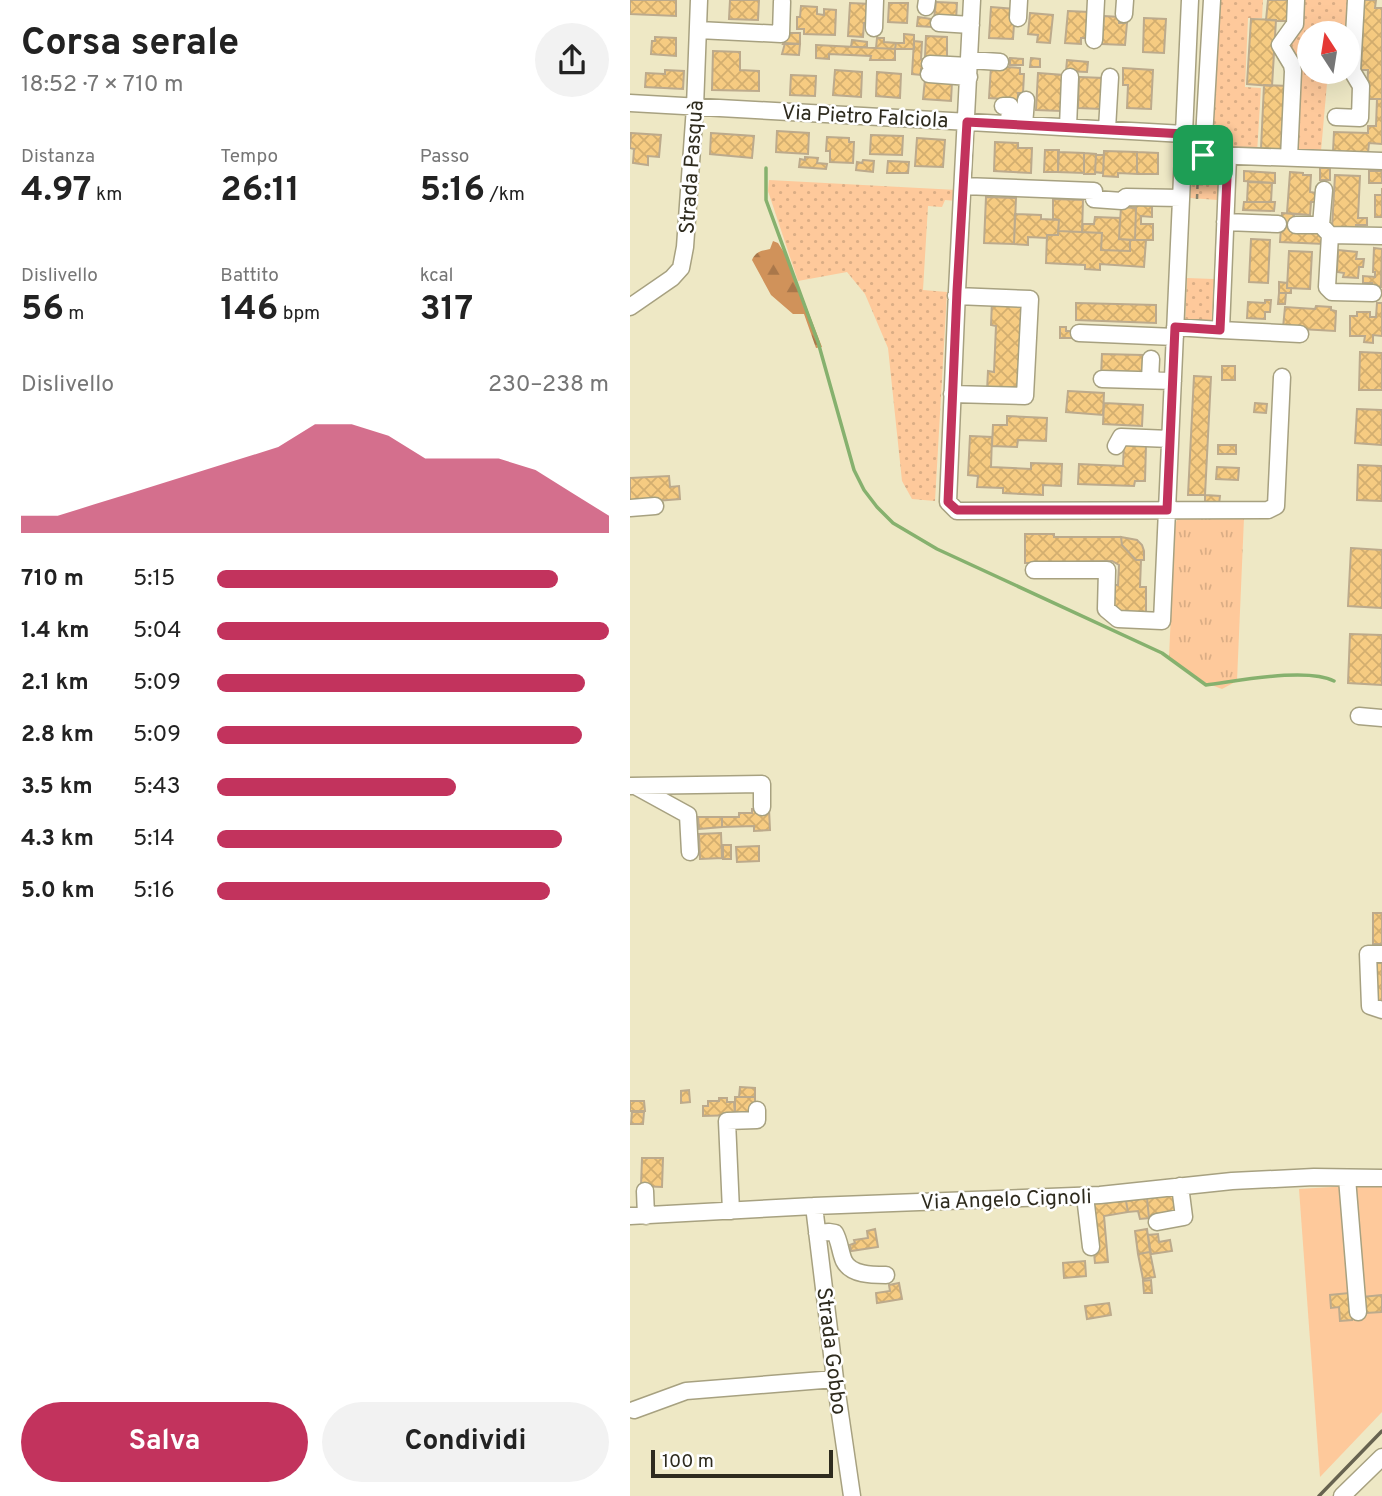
<!DOCTYPE html>
<html lang="it">
<head>
<meta charset="utf-8">
<style>
	body { margin:0; font-family:Overpass,sans-serif; background:#f2f2f2; color:#222; height:100vh; display:flex; flex-direction:column; font-size:26px; white-space:nowrap }
	* { box-sizing:border-box; margin:0 }
	p { font-size:23px; color:#767676 }
	.icon { flex:none; width:38px; height:38px; fill:none; stroke:currentColor; stroke-width:2; stroke-linecap:round; stroke-linejoin:round }
	.map { position:relative; flex:1; overflow:hidden }
	.details { display:flex; flex-direction:column; background:#fff; width:630px }
	.details>* { flex:none }
	.needle { width:46px; rotate:348deg }
	.buttons { position:absolute; left:667px; top:21px; display:grid; gap:14px }
	.buttons a { display:grid; place-items:center; width:63px; height:63px; border-radius:50%; background:#fff; box-shadow:0 7px 28px #0002; font-size:35px }
	.scale { position:absolute; left:21px; bottom:18px; width:182px; box-sizing:border-box; padding-left:7px; border:4px solid #2e2b1e; border-top:0; font-size:19px; line-height:24px; white-space:nowrap; color:#2e2b1e; -webkit-text-stroke:5px #fff; paint-order:stroke }
	.pin { position:absolute; display:grid; place-items:center; width:60px; height:60px; color:#fff; margin:-30px; border-radius:14px; box-shadow:0 4px 10px #0006 }
	.round { display:grid; place-items:center; flex:none; width:74px; height:74px; border-radius:37px; background:#f2f2f2 }
	.overview { display:flex; align-items:center; justify-content:space-between; height:119px; padding:0 21px }
	h1 { font-size:38px; font-weight:700; line-height:52px }
	.stats { display:grid; grid-template-columns:repeat(3,1fr); gap:10px; height:119px; padding:7px 21px }
	.stats div { display:grid; align-content:center }
	.stats b { font-size:35px; font-weight:700 }
	.stats small { font-size:19px; font-weight:400 }
	.stats p { font-size:19px }
	.chart { height:196px; padding:14px 21px }
	.chart p { display:flex; justify-content:space-between }
	.chart svg { width:100%; height:126px; margin-top:7px; fill:#c2335d; opacity:.7 }
	.primary-button { display:flex; gap:14px; margin-top:auto; padding:14px 21px }
	.primary-button a { flex:1; height:80px; border-radius:42px; background:#c2335d; color:#fff; font-size:28px; font-weight:700; line-height:80px; text-align:center }
	.primary-button a+a { background:#f2f2f2; color:#222 }
	ul { padding:0 21px; list-style:none; font-size:23px }
	li { display:grid; grid-template-columns:112px 84px 1fr; align-items:center; height:52px }
	li i { height:18px; border-radius:9px; background:#c2335d }
	main { display:flex; flex:1; min-height:0 }
	.map>svg:first-child { display:block }
</style>
</head>
<body>
<main>
<section class="details">
<div class="overview"><div><h1>Corsa serale</h1><p>18:52 · 7 × 710 m</p></div><a class="round"><svg class="icon" aria-label="share" viewBox="0 0 24 24"><path d="M12 15V3M7 8l5-5 5 5M5 13v7h14v-7"/></svg></a></div>
<div class="stats">
<div><p>Distanza</p><b>4.97<small> km</small></b></div>
<div><p>Tempo</p><b>26:11</b></div>
<div><p>Passo</p><b>5:16<small> /km</small></b></div>
</div>
<div class="stats">
<div><p>Dislivello</p><b>56<small> m</small></b></div>
<div><p>Battito</p><b>146<small> bpm</small></b></div>
<div><p>kcal</p><b>317</b></div>
</div>
<div class="chart"><p><span>Dislivello</span>230–238 m</p>
<svg viewBox="0 0 160 44" preserveAspectRatio="none"><path d="M0 44V38L10 38L20 34L30 30L40 26L50 22L60 18L70 14L80 6L90 6L100 10L110 18L120 18L130 18L140 22L150 30L160 38V44z"/></svg>
</div>
<ul>
<li><b>710 m</b>5:15<i style="width:87%"></i></li>
<li><b>1.4 km</b>5:04<i style="width:100%"></i></li>
<li><b>2.1 km</b>5:09<i style="width:94%"></i></li>
<li><b>2.8 km</b>5:09<i style="width:93%"></i></li>
<li><b>3.5 km</b>5:43<i style="width:61%"></i></li>
<li><b>4.3 km</b>5:14<i style="width:88%"></i></li>
<li><b>5.0 km</b>5:16<i style="width:85%"></i></li>
</ul>
<div class="primary-button"><a>Salva</a><a>Condividi</a></div>
</section>
<div class="map">
<svg width="752" height="1496" viewBox="0 0 752 1496">
	<defs>
		<pattern id="grass-tufts" width="24" height="20" patternUnits="userSpaceOnUse" patternTransform="scale(1.75)"><rect width="24" height="20" fill="#fec99b"/><path d="M3 7l-1-3M5 7V3M7 7l1-3M15 17l-1-3M17 17v-4M19 17l1-3" fill="none" stroke="#daad85"/></pattern>
		<pattern id="forest-firs" width="22" height="20" patternUnits="userSpaceOnUse" patternTransform="scale(1.75)"><rect width="22" height="20" fill="#d0925a"/><path d="M5 1l3.5 6h-7zM16 11l3.5 6h-7z" fill="#a9774a"/></pattern>
		<pattern id="park-dots" width="8" height="8" patternUnits="userSpaceOnUse" patternTransform="scale(1.75)"><rect width="8" height="8" fill="#fec99b"/><path d="M2 2h.1M6 6h.1" fill="none" stroke="#daad85" stroke-width="1.8" stroke-linecap="round"/></pattern>
		<pattern id="building-cross-hatch" width="8" height="8" patternUnits="userSpaceOnUse" patternTransform="scale(1.75)"><rect width="8" height="8" fill="#f6cb81"/><path d="M0 0l8 8M0 8l8-8" fill="none" stroke="#d3ae6f"/></pattern>
	</defs>
	<rect width="100%" height="100%" fill="#eee8c5"/>
	<!-- grass -->
	<path fill="url(#grass-tufts)" d="M548,518H614L607,681L592,689L576,683L539,657L545,524Z"/>
	<!-- forest -->
	<path fill="url(#forest-firs)" d="M143,241L148,243L157,257L192,347L186,348L174,314H163L141,295L122,260C126,251 131,251 140,249Z"/>
	<!-- park -->
	<path fill="url(#park-dots)" d="M589,0H633L632,18H618L615,87L631,88L627,153L581,150Z
		M672,0H722L718,33H679V72H698L691,151L664,150L668,60L660,44L670,32Z
		M562,161L594,162L588,200L560,198Z
		M139,180L327,190V201L315,200L312,207L298,206L293,290L317,292L305,501L282,499L272,481L258,348L235,294L217,272L168,281L138,191Z
		M557,278L584,279L582,324L555,322Z"/>
	<!-- garden -->
	<path fill="#fec99b" d="M718,1186L752,1187V1412L690,1477L669,1189Z"/>
	<g fill="none" stroke-linecap="round" stroke-linejoin="round">
		<!-- stream -->
		<path stroke="#86b16e" stroke-width="3.5" d="M136,168V200L188,342L224,470L234,490L247,507L263,523L307,549L532,653L576,685C608,681 677,667 704,681"/>
	</g>
	<!-- building -->
	<path fill="url(#building-cross-hatch)" stroke="#bcaa8c" stroke-width="2" d="M0,0H46V16L0,14Z
		M100,0H129L128,20L99,19Z
		M638,0H659L658,21L636,20Z
		M734,0H746L745,8H752V99H737L738,70H731Z
		M306,2L327,3L326,20L304,19Z
		M220,3L241,4L240,23H234L233,37L218,36Z
		M259,3H278L277,23L258,22Z
		M171,6L187,7V14L194,15V9L206,10L205,35L174,34V29H167V17H170Z
		M361,7L385,9L383,39L359,38Z
		M438,11L459,12L457,38H451V44L435,43Z
		M400,13L423,15L420,43L407,42L408,35L398,34Z
		M474,16L489,17V23H497L495,45L472,44Z
		M288,17L302,19V27L287,26Z
		M514,18L536,19L534,53L513,52Z
		M621,19L646,20L642,86L617,84Z
		M158,33H170V44H153Z
		M274,34L284,35V49H265L266,43H274Z
		M296,36L317,37V58L295,57Z
		M25,37L46,38V56L21,54L22,41H25Z
		M247,38H254V42L266,43L265,49L246,48Z
		M222,40L237,42V47H221Z
		M284,41L292,42L291,59H296L295,69H291V75L282,74Z
		M155,43L170,44L169,55L152,54Z
		M186,45L265,49V60H240L241,56L199,54V59L186,58Z
		M83,51L110,52V70L129,71V91L82,90Z
		M380,58L393,59V65H380Z
		M401,58L410,59V67H400Z
		M437,60L458,62L457,72L436,71Z
		M361,66L390,68V74H394L393,93H388V100L359,98Z
		M493,68L523,70L521,109L497,108L498,85H493Z
		M35,70L54,71L53,89L15,87L16,73L35,74Z
		M205,70L232,72L231,97L203,95Z
		M247,72L271,74L270,98L246,96Z
		M408,73L434,75L432,111L406,110Z
		M161,75L186,76L185,96L160,95Z
		M449,77L474,78L472,109L448,108Z
		M295,79L322,81L321,101L293,99Z
		M634,85L658,86L655,150L631,149Z
		M747,99H752V144L739,143L738,153L703,152L704,132L738,133V126H746Z
		M147,131L179,133L178,154L146,152Z
		M1,133L31,135L29,157L18,156V165L3,163L4,149L0,148Z
		M81,133L124,136L122,158L80,154Z
		M241,135L273,136L272,155L240,154Z
		M197,137L219,138V142H224L223,163L200,162V151H196Z
		M287,138L315,140L313,167L285,166Z
		M365,142L388,143V148H402L401,173L364,171Z
		M415,150H429L428,172H414Z
		M474,151L507,152V174L488,173V177L473,176Z
		M428,152L454,153V173L428,172Z
		M507,152L528,153V174H507Z
		M454,153L466,154L465,174H454Z
		M466,155H474L473,173L465,172Z
		M175,157L188,158L187,163L197,164L196,169L169,167L170,159L175,160Z
		M233,160L244,161L243,172L226,170L227,162L232,163Z
		M258,161L279,162L278,173H257Z
		M690,168H700V180H690Z
		M614,171L645,173V183L614,181Z
		M739,171H752V183H739Z
		M660,172L673,173V175H681L680,192L687,193L686,202H681L680,215L657,213Z
		M705,175L730,176L728,218H737V225H726V229L702,228Z
		M618,182L642,183L641,202H617Z
		M752,188V217H745V195H752Z
		M356,197L386,198L384,244L354,243Z
		M423,199L453,200L452,232L428,231L429,220L423,219Z
		M614,202H645L644,211L613,210Z
		M501,204H522V217L511,216V224H523V240H505L506,208H501Z
		M491,207L506,208L505,240L489,239Z
		M652,213L664,214L663,231L695,233L694,244L650,242Z
		M385,214L411,215V219L429,220L428,235H417V238L398,237V245L384,244Z
		M465,217L490,218L489,239L500,240V251L471,250L472,233L452,232L453,224H464Z
		M428,231L472,233L471,250L500,251V240H516L514,267L470,264V270L455,269V265L416,263L417,235H428Z
		M621,239L640,240L638,283L619,282Z
		M744,248L752,249L751,287H742V283H733V276L745,277V272H743Z
		M708,250L727,252L726,259H734L733,267H729L728,278L713,277L714,273L707,272Z
		M659,251L682,252L680,289L657,288Z
		M649,282L657,283V288H661V293H649Z
		M649,293H656L655,304H648Z
		M635,300H641L640,312H635V319L617,318L618,302L635,303Z
		M362,301L394,303L390,393L357,391L358,371L364,372L366,326L361,325Z
		M446,303L526,305V323L446,320Z
		M747,303H752V336L743,335V343L734,342L735,336H720V316H727V312H740V317H746Z
		M686,306L701,307V310L706,311L705,331L653,328L655,307L685,309Z
		M430,327H436V331H444V338H430Z
		M730,352L752,353V390H729Z
		M472,354L513,355L512,377L471,376Z
		M592,366H605V380H592Z
		M564,376L581,377L575,495H558Z
		M438,391L474,393L473,415L436,412Z
		M474,403L513,405L512,426L473,424Z
		M625,403L637,404L636,413L624,412Z
		M727,409L752,410V445L725,443Z
		M377,416L417,418L416,441L388,440L387,447L362,446L363,425H377Z
		M340,436L362,437L361,467L401,469V463L432,464L431,486L413,485V495L373,493V488L347,487L348,476L338,475Z
		M494,443L516,444L515,481H505L504,486L448,484L449,464L493,466Z
		M588,445H606V454H588Z
		M728,465L752,466V501L727,500Z
		M587,467L609,468L608,480L586,479Z
		M39,476L40,487L49,486L50,499L0,503V478Z
		M575,495L590,496L589,504L575,503Z
		M395,534H424V537H491L492,545L506,560H511L510,587H516V614L482,613L483,585H488L489,565L482,561L395,563Z
		M491,537L507,540L512,545L514,551V560H506L492,545Z
		M721,548L752,550V608L718,606Z
		M720,634L752,635V685L718,683Z
		M122,809H139L140,830L124,831V826L92,827V817H109V813H122Z
		M68,817H92V827L69,829Z
		M91,833L92,858L70,859L69,834Z
		M93,845H101V859H93Z
		M129,846V861L107,862L106,847Z
		M743,913H752V944H743Z
		M746,963H752V1003H747Z
		M110,1087L125,1088V1097H109Z
		M59,1090L60,1102L51,1103V1091Z
		M105,1097H125V1115H105Z
		M89,1098H97V1102H104L105,1115L73,1116V1106H78V1101H89Z
		M0,1101H14L15,1111H0Z
		M2,1112H14L13,1124H1Z
		M12,1158H33L32,1187L11,1186Z
		M547,1195L549,1213L519,1218L517,1198Z
		M517,1198L519,1218L510,1219L508,1211L498,1212L496,1201Z
		M496,1201L498,1212L474,1216L478,1262L465,1263L459,1204Z
		M245,1229L248,1247L221,1251L220,1245L225,1243L224,1240L238,1238L237,1231Z
		M517,1229L520,1252L508,1254L505,1231Z
		M528,1234L529,1242L540,1240L542,1251L521,1254L518,1235Z
		M520,1252L525,1277L513,1279L508,1254Z
		M455,1261L456,1276L434,1278L433,1263Z
		M521,1280L522,1293H514L513,1281Z
		M269,1283L272,1299L247,1303L246,1293L260,1291L259,1285Z
		M719,1293L722,1320L710,1321L709,1307L701,1308L700,1295Z
		M752,1295V1312L736,1313L735,1305L731,1297Z
		M479,1303L481,1315L457,1319L455,1306Z"/>
	<g fill="none" stroke-linecap="round" stroke-linejoin="round">
		<!-- minor casing -->
		<g stroke="#a7a180" stroke-width="19">
			<path id="minor" d="M342,0L327,291L318,502L327,511L638,510L646,506L652,377
				M296,7L297,0
				M494,14L495,0
				M388,18L389,0
				M309,23L341,25
				M244,28L245,0
				M68,30L151,34L152,2
				M464,40L466,0
				M339,60L370,62
				M300,64L339,66
				M299,74L339,77
				M0,103L554,134
				M373,106H380L379,124
				M706,117L730,118L731,86L722,71L726,0
				M394,125L396,100
				M438,127L440,77
				M477,129L480,77
				M553,154L752,161
				M573,155L582,0
				M659,158L663,71L662,65L650,45L665,24L666,0
				M333,186L464,191V199L492,201L496,197L551,198
				M694,190L691,225L700,235L697,287L702,292L743,293
				M595,222L648,224
				M666,225H691
				M700,235L752,236
				M0,307L42,278L51,268L55,247L65,107L69,0
				M545,327L591,330L598,156
				M591,330L670,334
				M449,333L545,337
				M472,379L543,381
				M520,380L521,359
				M322,394L395,396L400,299L326,296
				M486,446L491,437L540,439
				M0,508L25,506
				M404,570H477L476,609L488,619L532,621L560,0
				M729,716L752,718
				M0,786L132,784V807
				M7,787L58,815L60,852
				M752,954H738L740,1006L752,1010
				M717,1178L728,1312
				M15,1191L16,1216
				M455,1196L461,1247
				M184,1206L205,1379L222,1496
				M101,1211L97,1121L127,1120V1110
				M0,1216L184,1206L470,1195L602,1181L684,1177L752,1178
				M527,1222L554,1217L550,1186
				M187,1233L199,1232L205,1233C210,1242 210,1252 214,1261C221,1275 242,1275 256,1275
				M4,1410L56,1391L205,1379
				M712,1496L752,1457"/>
		</g>
		<!-- path -->
		<path stroke="#89846d" stroke-width="2.5" stroke-dasharray="5 5" stroke-linecap="butt" d="M568,184H578L579,169
			M567,199L568,172L579,173"/>
		<!-- minor -->
		<use href="#minor" stroke="#fff" stroke-width="16"/>
		<!-- rail -->
		<path stroke="#676350" stroke-width="3.5" d="M689,1496L752,1431"/>
	</g>
	<g fill="none" stroke-linecap="round" stroke-linejoin="round">
		<!-- route casing -->
		<g stroke="#fff" stroke-width="14">
			<path id="route" d="M337,122L554,134L553,154L598,156L590,330L545,327L537,510H327L318,502L327,291Z"/>
		</g>
		<!-- route -->
		<use href="#route" stroke="#c2335d" stroke-width="9"/>
	</g>
	<g text-anchor="middle" stroke-width="5" stroke-linejoin="round" paint-order="stroke">
		<!-- street labels -->
		<g font-size="21" fill="#2e2b1e" stroke="#fff">
			<text transform="translate(235 116) rotate(3)" y="7">Via Pietro Falciola</text>
			<text transform="translate(61 167) rotate(-86)" y="7">Strada Pasquà</text>
			<text transform="translate(376 1199) rotate(-2)" y="7">Via Angelo Cignoli</text>
			<text transform="translate(202 1351) rotate(83)" y="7">Strada Gobbo</text>
		</g>
	</g>
</svg>
<div class="buttons">
<a><svg class="needle" viewBox="-14 -14 28 28"><path d="M0-13l5 13h-10z" fill="#e53935"/><path d="M0 13l5-13h-10z" fill="#767676"/></svg></a>
</div>
<div class="scale">100 m</div>
<div class="pin" style="left:573px;top:155px;background:#1e9e55"><svg class="icon" aria-label="arrive" viewBox="0 0 24 24"><path d="M6 21V4h12l-3 4 3 4H6"/></svg></div>
</div>
</main>
</body>
</html>
